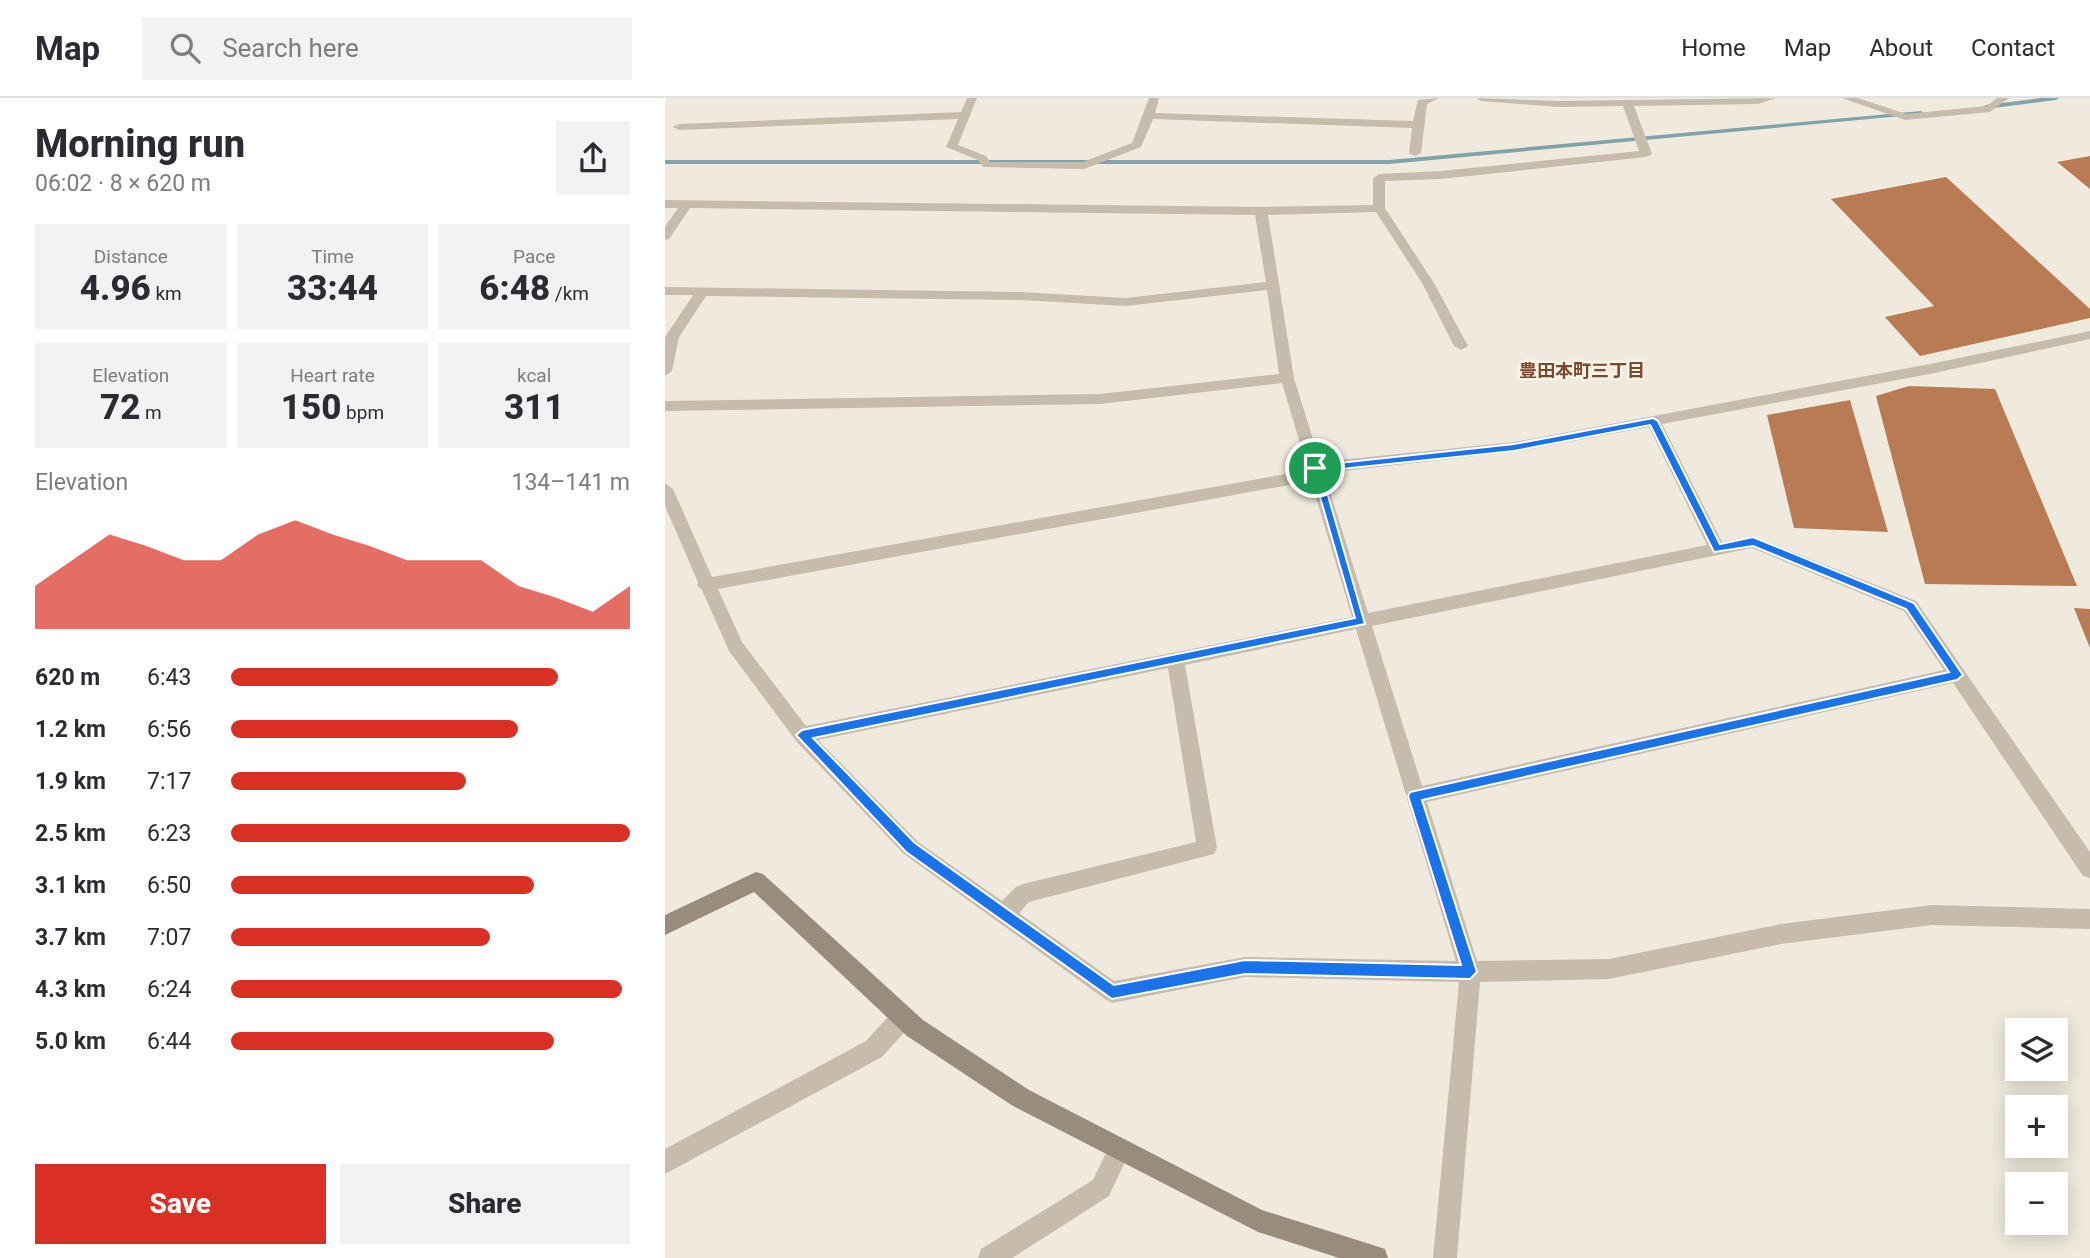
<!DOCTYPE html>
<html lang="en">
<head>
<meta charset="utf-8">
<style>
	body { margin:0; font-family:Roboto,"Noto Sans JP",sans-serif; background:#f2f2f3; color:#2b2b33; height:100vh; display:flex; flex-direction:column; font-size:26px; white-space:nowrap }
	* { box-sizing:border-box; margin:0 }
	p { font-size:23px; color:#7c7c81 }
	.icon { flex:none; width:38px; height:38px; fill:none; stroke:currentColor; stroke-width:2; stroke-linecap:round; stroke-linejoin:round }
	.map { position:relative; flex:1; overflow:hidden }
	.sheet { display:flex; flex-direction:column; background:#fff; width:665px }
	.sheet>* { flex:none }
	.controls { position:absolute; left:1340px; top:920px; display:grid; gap:14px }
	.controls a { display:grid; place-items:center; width:63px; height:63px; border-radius:0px; background:#fff; box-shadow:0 4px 18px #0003; font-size:35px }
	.pin { position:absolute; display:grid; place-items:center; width:60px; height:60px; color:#fff; margin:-30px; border:4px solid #fff; border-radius:50%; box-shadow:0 2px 7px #0007 }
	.round { display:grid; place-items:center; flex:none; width:74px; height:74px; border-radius:0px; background:#f2f2f3 }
	.headline { display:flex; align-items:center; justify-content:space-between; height:119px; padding:0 35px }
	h1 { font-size:38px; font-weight:800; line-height:52px }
	.figures { display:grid; grid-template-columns:repeat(3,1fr); gap:10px; height:119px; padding:7px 35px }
	.figures div { display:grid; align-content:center; border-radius:0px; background:#f2f2f3; text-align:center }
	.figures b { font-size:35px; font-weight:800 }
	.figures small { font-size:19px; font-weight:400 }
	.figures p { font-size:19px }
	.chart { height:196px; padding:14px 35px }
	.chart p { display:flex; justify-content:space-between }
	.chart svg { width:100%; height:126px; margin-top:7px; fill:#d93025; opacity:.7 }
	.action { display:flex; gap:14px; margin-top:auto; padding:14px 35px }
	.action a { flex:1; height:80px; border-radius:0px; background:#d93025; color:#fff; font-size:28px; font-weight:800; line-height:80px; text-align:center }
	.action a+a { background:#f2f2f3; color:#2b2b33 }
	ul { padding:0 35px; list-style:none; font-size:23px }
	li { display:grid; grid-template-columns:112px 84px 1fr; align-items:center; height:52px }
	li i { height:18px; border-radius:9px; background:#d93025 }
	header { display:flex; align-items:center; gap:42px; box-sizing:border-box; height:98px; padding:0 35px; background:#fff; border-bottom:2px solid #e1e1e2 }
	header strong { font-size:33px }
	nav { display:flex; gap:38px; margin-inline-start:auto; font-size:24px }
	.search { width:490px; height:63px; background:#f2f2f3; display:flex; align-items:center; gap:18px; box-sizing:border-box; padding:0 24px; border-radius:0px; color:#7c7c81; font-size:26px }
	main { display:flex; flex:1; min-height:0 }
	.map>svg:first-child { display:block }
</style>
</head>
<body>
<header>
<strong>Map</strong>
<div class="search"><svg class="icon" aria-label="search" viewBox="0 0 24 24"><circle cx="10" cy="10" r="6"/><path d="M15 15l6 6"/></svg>Search here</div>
<nav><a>Home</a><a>Map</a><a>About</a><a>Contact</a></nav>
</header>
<main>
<section class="sheet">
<div class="headline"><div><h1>Morning run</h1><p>06:02 · 8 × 620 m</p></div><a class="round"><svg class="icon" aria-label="share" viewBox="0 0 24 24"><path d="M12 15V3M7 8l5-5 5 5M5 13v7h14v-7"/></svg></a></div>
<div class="figures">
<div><p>Distance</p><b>4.96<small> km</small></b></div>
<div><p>Time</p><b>33:44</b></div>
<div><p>Pace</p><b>6:48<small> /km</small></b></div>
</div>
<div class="figures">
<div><p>Elevation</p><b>72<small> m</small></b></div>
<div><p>Heart rate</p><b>150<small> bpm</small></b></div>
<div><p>kcal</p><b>311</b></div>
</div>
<div class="chart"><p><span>Elevation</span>134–141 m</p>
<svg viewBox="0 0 160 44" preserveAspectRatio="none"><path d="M0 44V29L10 20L20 11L30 15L40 20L50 20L60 11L70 6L80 11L90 15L100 20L110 20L120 20L130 29L140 33L150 38L160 29V44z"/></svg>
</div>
<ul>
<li><b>620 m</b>6:43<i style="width:82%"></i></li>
<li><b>1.2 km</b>6:56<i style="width:72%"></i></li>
<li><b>1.9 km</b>7:17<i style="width:59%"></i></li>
<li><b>2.5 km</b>6:23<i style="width:100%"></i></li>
<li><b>3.1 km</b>6:50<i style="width:76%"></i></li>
<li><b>3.7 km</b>7:07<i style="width:65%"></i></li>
<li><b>4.3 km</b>6:24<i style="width:98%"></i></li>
<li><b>5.0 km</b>6:44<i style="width:81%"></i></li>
</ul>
<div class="action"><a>Save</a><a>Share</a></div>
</section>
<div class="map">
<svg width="1425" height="1160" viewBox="0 0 1425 1160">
	<rect width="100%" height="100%" fill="#f0eade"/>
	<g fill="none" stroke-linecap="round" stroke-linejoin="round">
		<!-- stream -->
		<path fill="#80a2aa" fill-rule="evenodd" d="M1376,0H1394L1391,2L1321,11L1318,9L1321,7Z
			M1256,13L1259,15L1258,16L724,66H0V62H724Z"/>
	</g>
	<!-- building -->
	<path fill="#b87b54" d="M1425,58V91L1392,64Z
		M1281,79L1425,211V220L1255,258L1220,219L1269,208L1166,101Z
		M1244,288L1330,291L1412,488L1260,486L1211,298Z
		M1185,302L1223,434L1129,430L1102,317Z
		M1409,510L1425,511V550Z"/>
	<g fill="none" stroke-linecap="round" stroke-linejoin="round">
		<!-- street -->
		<path fill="#c7bcab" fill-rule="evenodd" d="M302,0H312L293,47L321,58L325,64H418L467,45L484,0H494L490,15L748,23L753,2L774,0L762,6L756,55L750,58L744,55L747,30L488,21L476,49L419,71L318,69L313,62L281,49L293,21L14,32L8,29L14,26L296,14Z
			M811,0L893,3L1111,0L1093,6L969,8L987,56L981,59L776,81L720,83V110L769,185L803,248L796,252L789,248L757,185L711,114L603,117L629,280L655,364L849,344L1265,266L1425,233V241L1265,276L997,326L1057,444L1088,438L1251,503L1425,754V780L1418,778L1288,585L762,704L812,863L944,861L1116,826L1267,807L1425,811V831L1267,827L1116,846L944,881L815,884L792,1160H768L794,884L580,879L447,905L440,901L239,756L131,643L64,553L37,492L32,487L33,484L0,408V385L8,391L47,479L643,372L617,285L435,306L0,313V303L435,296L614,276L602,192L461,208L356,202L41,198L14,239L7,273L0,278V239L28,197H0V189L356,194L461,200L601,184L590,117L25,110L4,141L0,142V129L13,110H0V102L596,109L708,107V80L714,76L776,73L974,53L958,8L893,9L816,3ZM984,329L1042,447L703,515L659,375L849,354ZM646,383L687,519L141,628L77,544L53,491ZM1087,450L1239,513L1279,572L757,688L707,528ZM691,531L791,863L580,859L449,883L354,815L364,804L549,756L552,750L520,567ZM503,570L531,744L358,786L351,789L337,803L253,744L153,642Z
			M1177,0H1193L1241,16L1322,8L1332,0H1344L1325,14L1240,22Z
			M238,908L246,911L249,919L246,927L217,959L0,1076V1051L201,943L230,911Z
			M455,1040L463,1043L466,1051L444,1098L347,1160H313L316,1151L428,1082L447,1043Z"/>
		<!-- secondary -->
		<path fill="#9a8c7d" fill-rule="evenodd" d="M91,774L98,776L258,922L364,992L597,1112L711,1148L720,1151L723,1160H674L593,1134L348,1008L242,938L89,794L0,837V817Z"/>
	</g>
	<!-- route -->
	<path fill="#1a73e8" stroke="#fff" stroke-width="2" fill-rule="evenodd" d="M988,320L993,323L1055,446L1088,439L1249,505L1298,577L1292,582L757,702L812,874L805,881L580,876L447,901L241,754L131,637L137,632L690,520L646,368L849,346ZM985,327L1049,454L1088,448L1241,511L1284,574L745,694L743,698L796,867L580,862L449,887L250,745L148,640L700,526L656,373L849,353Z"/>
	<g text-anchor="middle" stroke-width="5" stroke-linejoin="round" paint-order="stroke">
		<!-- far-neighbourhood labels -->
		<g font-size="18" font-weight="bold" fill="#7b4a2c" stroke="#f8f4ea">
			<text x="917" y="279">豊田本町三丁目</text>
		</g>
	</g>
</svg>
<div class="controls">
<a><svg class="icon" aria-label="layers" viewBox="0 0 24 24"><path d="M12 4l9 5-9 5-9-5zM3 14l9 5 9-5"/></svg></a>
<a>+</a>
<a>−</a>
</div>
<div class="pin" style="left:650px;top:370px;background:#1e9e55"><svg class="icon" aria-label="arrive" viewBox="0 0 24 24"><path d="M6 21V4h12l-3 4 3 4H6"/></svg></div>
</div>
</main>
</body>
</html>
